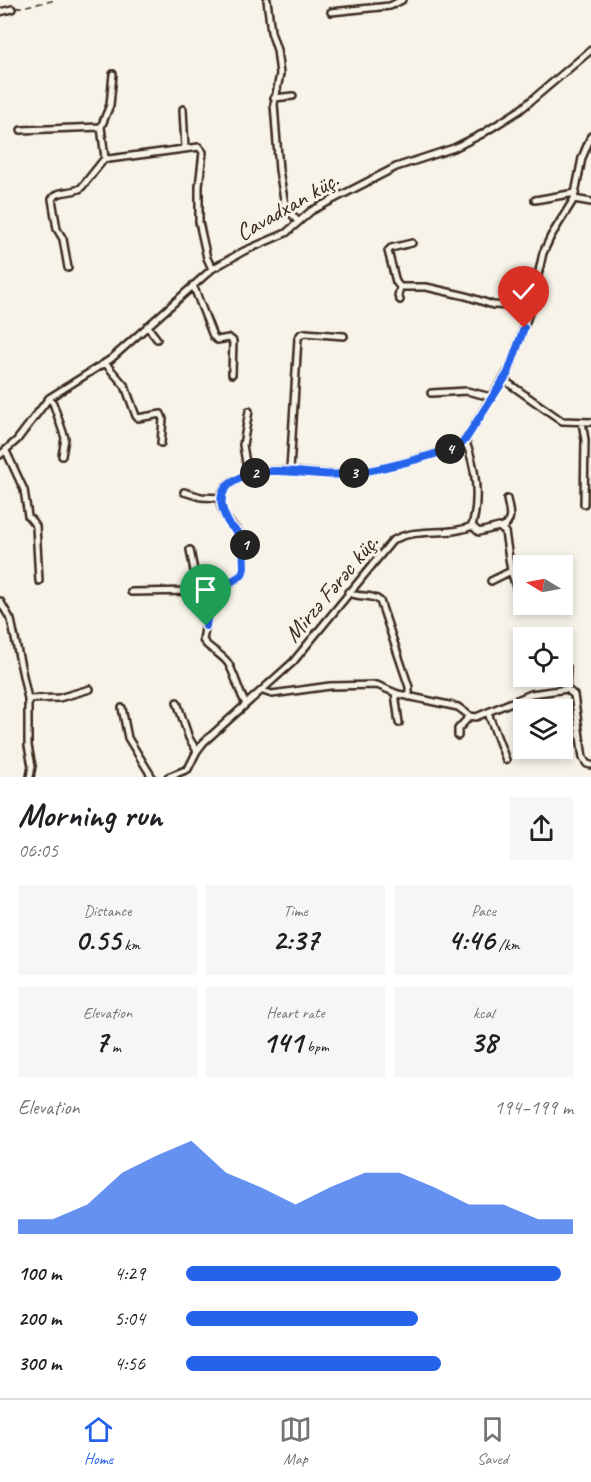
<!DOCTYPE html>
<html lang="en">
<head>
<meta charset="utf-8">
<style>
	body { margin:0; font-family:Caveat,sans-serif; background:#f6f6f6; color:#202124; height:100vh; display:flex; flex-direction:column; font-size:22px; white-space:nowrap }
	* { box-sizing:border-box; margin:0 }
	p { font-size:20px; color:#757577 }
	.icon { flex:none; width:33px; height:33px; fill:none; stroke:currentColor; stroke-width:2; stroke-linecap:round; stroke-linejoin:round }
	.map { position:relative; height:777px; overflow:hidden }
	.side { display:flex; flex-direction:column; background:#fff; flex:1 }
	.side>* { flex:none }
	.needle { width:39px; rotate:280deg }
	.tools { position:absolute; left:513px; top:555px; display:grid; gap:12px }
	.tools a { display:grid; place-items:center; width:60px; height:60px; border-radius:0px; background:#fff; box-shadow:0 3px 9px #0003; font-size:30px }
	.pin { position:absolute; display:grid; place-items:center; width:51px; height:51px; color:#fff; margin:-62px -26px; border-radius:50% 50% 50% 0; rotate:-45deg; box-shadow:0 0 6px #0007 }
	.pin .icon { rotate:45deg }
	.km { position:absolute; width:30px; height:30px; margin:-15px; border-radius:50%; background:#222; color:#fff; font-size:16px; line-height:30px; text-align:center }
	.round { display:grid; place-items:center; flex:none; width:63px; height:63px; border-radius:0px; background:#f6f6f6 }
	.head { display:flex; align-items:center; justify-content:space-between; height:102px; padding:0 18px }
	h1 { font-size:33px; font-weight:800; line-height:45px }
	.stats { display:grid; grid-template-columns:repeat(3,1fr); gap:9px; height:102px; padding:6px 18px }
	.stats div { display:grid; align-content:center; border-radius:0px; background:#f6f6f6; text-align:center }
	.stats b { font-size:30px; font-weight:800 }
	.stats small { font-size:16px; font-weight:400 }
	.stats p { font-size:16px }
	.chart { height:168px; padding:12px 18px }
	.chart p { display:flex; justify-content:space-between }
	.chart svg { width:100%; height:108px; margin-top:6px; fill:#2563eb; opacity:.7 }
	ul { padding:0 18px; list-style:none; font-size:20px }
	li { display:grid; grid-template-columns:96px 72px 1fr; align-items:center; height:45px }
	li i { height:15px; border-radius:8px; background:#2563eb }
	.menu { display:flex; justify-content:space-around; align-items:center; height:84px; border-top:2px solid #e0e0e0; background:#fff; font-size:16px; color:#757577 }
	.menu a { display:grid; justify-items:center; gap:3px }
	.menu .selected { color:#2563eb }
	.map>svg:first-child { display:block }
</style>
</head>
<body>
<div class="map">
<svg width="591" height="777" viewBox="0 0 591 777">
	<rect width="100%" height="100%" fill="#f7f3e8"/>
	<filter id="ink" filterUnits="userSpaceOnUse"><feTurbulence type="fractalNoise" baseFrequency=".0167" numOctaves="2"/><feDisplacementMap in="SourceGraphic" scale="12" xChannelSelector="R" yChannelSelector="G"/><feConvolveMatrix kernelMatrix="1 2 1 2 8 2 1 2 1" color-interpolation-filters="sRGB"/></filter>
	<g filter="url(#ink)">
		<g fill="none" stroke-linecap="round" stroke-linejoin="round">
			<!-- service casing -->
			<g stroke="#3b2a1e" stroke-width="8">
				<path id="service" d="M567,689L568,667"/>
			</g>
			<!-- minor casing -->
			<g stroke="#3b2a1e" stroke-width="10">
				<path id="minor" d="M267,0L271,32L277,50L280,74L274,104L279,170L285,205L298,222
					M0,12L12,9
					M331,12L390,6L402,0
					M274,98L293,96
					M183,109L185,148
					M101,127L110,105L113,74
					M21,130L101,127L105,158L109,159L199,147L203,152L199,186V222L207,258L212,269
					M574,199L591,202
					M535,200L575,193
					M412,243L391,248L388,251L396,282L400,287H426L466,296L493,305L531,307
					M68,268L63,239L57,229L52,199C59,189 71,194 81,188L105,158
					M193,285L213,336L217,340L229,338L233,341L232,374
					M400,287L398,296L400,300
					M147,326L157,339
					M105,363L125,386L136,416L138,418L161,414L163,419L161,443
					M504,380L562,421L591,422
					M431,393L467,391L491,397
					M49,398L53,403L65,438L62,456
					M582,422L585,440L584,504
					M6,451L24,490L28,516L36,526L39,581
					M0,455L17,440L49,398L111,359L212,269L244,251L286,233L311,211L396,167L454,148L482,134L520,110L591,50
					M290,470L298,338L301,334L305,333L344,336
					M248,475L243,445L249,411
					M184,492L201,497L221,498
					M472,526L479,532L499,527L505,532L511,571L521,603
					M502,528C514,520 509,511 507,499
					M190,550L198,591
					M491,581L511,571
					M131,592L198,591L211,595
					M348,592C359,599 371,593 380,601L409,687V697
					M0,601L11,620L28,699V746L32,766L30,777
					M263,691L272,694L330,686L377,685L398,694L458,707L470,716L476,717L531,694L567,689L574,695L583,758L587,764L591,765
					M395,693L399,723
					M28,699L59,698L90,689
					M177,702L189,738L197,751
					M246,704C238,691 236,676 228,663C221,653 208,649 203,640L211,595L242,575L244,568V539C235,526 217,515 221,496C223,487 230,484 237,480C271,461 310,477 346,474C369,472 448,454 465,440
					M122,708L128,738L152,777
					M488,713L506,760
					M458,736V729L470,716
					M168,777L188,769L197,751L204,742L293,662L392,541C417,526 448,537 472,526C480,499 476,466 465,440L510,368L531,307L543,253L551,236L574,199L582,158L591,136"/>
			</g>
			<!-- path -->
			<path stroke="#3b2a1e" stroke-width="1.5" stroke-dasharray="6 4.5" stroke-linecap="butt" d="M16,8L57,0"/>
			<!-- service -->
			<use href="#service" stroke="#f7f3e8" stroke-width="3"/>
			<!-- minor -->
			<use href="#minor" stroke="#f7f3e8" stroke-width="5"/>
		</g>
	</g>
	<g fill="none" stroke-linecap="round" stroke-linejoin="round" filter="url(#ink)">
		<!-- route casing -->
		<g stroke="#fff" stroke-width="12">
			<path id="route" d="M206,626L211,594L242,575L244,568L243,538C239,532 232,529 228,522C220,507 217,491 233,482C272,460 306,478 346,474C377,471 429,457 458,446L465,440L508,373L524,328"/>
		</g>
		<!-- route -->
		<use href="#route" stroke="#2563eb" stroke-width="8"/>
	</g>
	<g text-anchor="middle" stroke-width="6" stroke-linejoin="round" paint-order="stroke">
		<!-- street labels -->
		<g font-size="24" fill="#3b2a1e" stroke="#f7f3e8">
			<text transform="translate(287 206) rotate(-30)" y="8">Cavadxan küç.</text>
			<text transform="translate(331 588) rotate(-50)" y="8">Mirzə Fərəc küç.</text>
		</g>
	</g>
</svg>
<div class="tools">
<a><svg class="needle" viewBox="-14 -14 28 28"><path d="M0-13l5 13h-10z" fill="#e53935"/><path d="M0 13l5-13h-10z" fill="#757577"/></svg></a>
<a><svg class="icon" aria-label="locate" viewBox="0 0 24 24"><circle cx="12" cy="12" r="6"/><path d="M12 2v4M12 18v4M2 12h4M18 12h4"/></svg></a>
<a><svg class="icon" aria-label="layers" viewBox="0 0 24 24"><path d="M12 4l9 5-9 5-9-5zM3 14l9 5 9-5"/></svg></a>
</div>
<div class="pin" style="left:206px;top:626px;background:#1e9e55"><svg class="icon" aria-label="arrive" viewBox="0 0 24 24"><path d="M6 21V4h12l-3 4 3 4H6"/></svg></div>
<div class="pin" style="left:524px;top:328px;background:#d93025"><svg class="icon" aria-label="check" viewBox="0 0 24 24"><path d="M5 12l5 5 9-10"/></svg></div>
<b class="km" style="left:245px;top:545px">1</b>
<b class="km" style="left:255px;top:473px">2</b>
<b class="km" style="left:354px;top:473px">3</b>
<b class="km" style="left:450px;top:449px">4</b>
</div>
<section class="side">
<div class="head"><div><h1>Morning run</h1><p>06:05</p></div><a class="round"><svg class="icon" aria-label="share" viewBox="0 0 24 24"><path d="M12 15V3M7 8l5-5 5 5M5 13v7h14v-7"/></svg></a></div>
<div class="stats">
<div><p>Distance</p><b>0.55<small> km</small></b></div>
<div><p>Time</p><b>2:37</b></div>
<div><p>Pace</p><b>4:46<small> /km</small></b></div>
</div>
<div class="stats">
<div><p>Elevation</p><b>7<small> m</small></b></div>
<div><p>Heart rate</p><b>141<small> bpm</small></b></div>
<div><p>kcal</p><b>38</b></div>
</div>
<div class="chart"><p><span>Elevation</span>194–199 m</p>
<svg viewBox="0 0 160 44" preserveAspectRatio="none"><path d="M0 44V38L10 38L20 32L30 19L40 12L50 6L60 19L70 25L80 32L90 25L100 19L110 19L120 25L130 32L140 32L150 38L160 38V44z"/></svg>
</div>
<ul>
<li><b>100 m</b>4:29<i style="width:97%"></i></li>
<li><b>200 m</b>5:04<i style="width:60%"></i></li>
<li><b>300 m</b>4:56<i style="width:66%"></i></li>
</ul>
</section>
<nav class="menu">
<a class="selected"><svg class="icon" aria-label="home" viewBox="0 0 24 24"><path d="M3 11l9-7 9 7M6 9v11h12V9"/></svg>Home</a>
<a><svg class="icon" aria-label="map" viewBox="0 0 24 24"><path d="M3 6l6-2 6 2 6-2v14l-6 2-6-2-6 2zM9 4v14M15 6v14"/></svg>Map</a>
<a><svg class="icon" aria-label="saved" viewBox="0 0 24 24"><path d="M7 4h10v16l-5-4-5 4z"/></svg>Saved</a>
</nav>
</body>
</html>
